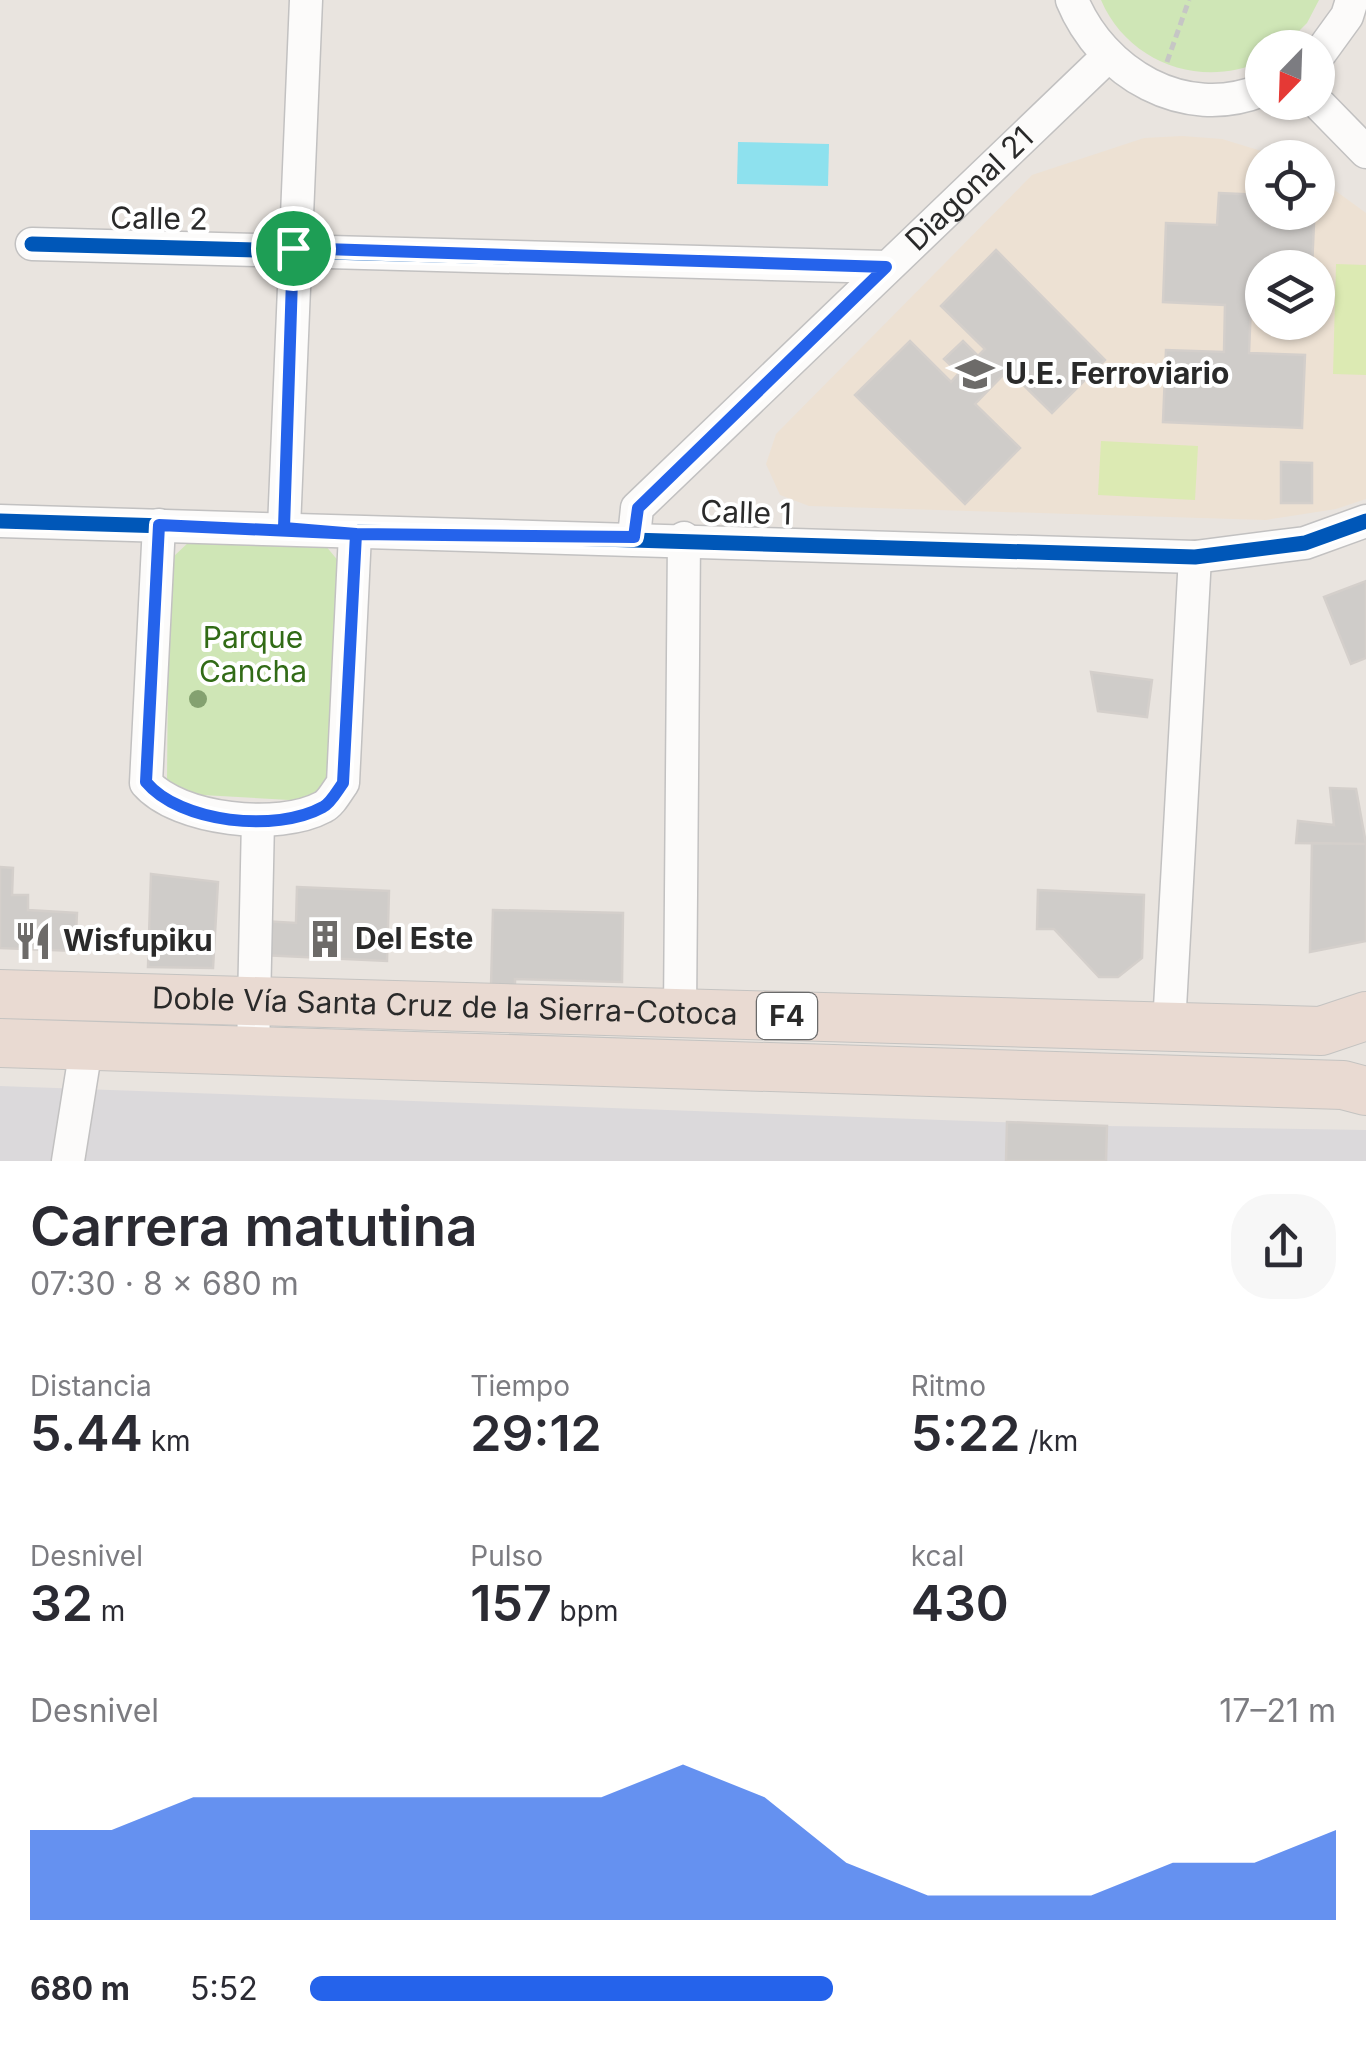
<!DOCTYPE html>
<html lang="es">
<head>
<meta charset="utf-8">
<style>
	body { margin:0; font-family:Inter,sans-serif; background:#f7f7f7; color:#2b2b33; height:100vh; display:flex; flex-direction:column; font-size:38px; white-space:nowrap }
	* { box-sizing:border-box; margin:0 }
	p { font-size:32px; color:#7c7c81 }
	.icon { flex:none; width:55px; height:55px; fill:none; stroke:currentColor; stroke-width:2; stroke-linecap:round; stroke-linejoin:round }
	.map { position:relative; height:1161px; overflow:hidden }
	.panel { display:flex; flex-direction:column; background:#fff; flex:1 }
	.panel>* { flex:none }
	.needle { width:65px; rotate:203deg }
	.controls { position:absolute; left:1245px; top:30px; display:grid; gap:20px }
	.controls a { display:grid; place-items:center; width:90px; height:90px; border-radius:50%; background:#fff; box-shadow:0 2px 8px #0004; font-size:50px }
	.pin { position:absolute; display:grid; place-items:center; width:85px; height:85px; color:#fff; margin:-42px; border:5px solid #fff; border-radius:50%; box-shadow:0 2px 10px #0007 }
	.round { display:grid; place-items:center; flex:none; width:105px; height:105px; border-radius:40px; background:#f7f7f7 }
	.overview { display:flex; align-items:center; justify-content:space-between; height:170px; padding:0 30px }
	h1 { font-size:55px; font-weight:600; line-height:75px }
	.metrics { display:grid; grid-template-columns:repeat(3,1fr); gap:15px; height:170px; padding:10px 30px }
	.metrics div { display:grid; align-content:center }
	.metrics b { font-size:50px; font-weight:600 }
	.metrics small { font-size:28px; font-weight:400 }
	.metrics p { font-size:28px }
	.chart { height:280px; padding:20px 30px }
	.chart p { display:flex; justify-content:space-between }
	.chart svg { width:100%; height:180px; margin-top:10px; fill:#2563eb; opacity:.7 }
	ul { padding:0 30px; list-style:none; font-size:32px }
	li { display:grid; grid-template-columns:160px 120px 1fr; align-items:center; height:75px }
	li i { height:25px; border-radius:12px; background:#2563eb }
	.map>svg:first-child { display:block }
</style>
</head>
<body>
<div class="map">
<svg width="1366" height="1161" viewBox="0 0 1366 1161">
	<rect width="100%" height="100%" fill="#e9e4df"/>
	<!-- industrial -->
	<path fill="#dbd9db" d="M0,1086L1107,1126L1366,1130V1161H0Z"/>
	<!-- education -->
	<path fill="#ede1d3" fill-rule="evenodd" d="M1182,136L1222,139L1281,157L1262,158V212H1318V178L1366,213V499L1336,509L1266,520L809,506L780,495L766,464L776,434L1032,175L1144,138ZM1262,268H1318V322H1262Z"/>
	<!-- green -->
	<path fill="#cfe6b6" d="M1101,0H1319L1307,23L1283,47L1262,48V61C1201,89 1128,63 1101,0Z
		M190,541L325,545L340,563L330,782L307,801L184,794L167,780L169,570L173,557Z"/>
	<!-- pitch -->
	<path fill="#dceab3" d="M1336,264L1366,265V375L1333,374Z
		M1101,441L1198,446L1195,500L1098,495Z"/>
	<!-- water -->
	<path fill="#8ee1ee" d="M738,142L829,144L828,186L737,184Z"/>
	<!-- building -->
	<path fill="#cfccc9" stroke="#d4cfcb" stroke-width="2.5" d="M1219,193L1262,195L1261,221L1314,223L1312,268H1262V305L1251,304L1249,353L1305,355L1302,428L1163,422L1166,350L1224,352L1225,305L1163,302L1166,223L1217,225Z
		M996,250L1105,360L1052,413L1008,370L975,404L1020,448L965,504L855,395L910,341L951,382L959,373L944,359L963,341L978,356L985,349L941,306Z
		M1281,462L1312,463V503H1281Z
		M1366,581V658L1351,664L1324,597Z
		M1091,672L1152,680L1147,717L1098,711Z
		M1330,788L1356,789L1366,844L1296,843L1298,821L1334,825Z
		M1312,843L1366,844V941L1310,952Z
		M0,867L13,868L12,895H28V910L77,913L75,951L0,948Z
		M151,874L218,882L213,968L148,967Z
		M297,887L389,891L387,961L262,955L263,921L296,923Z
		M1038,890L1144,895L1142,958L1118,977H1099L1054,929H1037Z
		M493,910L623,913L622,982L515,979V987H491Z
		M1007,1122L1107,1126L1106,1161H1006Z"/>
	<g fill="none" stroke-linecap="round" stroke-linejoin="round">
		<!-- minor casing -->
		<g stroke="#c2c1c1" stroke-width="35">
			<g id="minor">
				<path d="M1072,0C1102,73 1184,122 1262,90"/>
				<path d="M1318,56L1347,16L1352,0"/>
				<path d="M1317,102L1366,152"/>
				<path d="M32,244L886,267"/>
				<path d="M0,521L1195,557L1305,543L1366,521"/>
				<path d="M159,525L146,783C178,820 279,831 323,807C331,803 337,791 343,783L355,534"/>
				<path d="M284,528L306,0"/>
				<path id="s1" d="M634,537L637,508L1107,57"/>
				<path d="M680,1013L684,538"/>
				<path d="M1169,1026L1195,557"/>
				<path d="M253,1052L258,820"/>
				<path d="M68,1161L86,1048"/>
			</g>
		</g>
		<!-- highway casing -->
		<g stroke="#c4c3c1" stroke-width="50">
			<g id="highway">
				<path id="s2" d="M0,994L1321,1031L1366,1016"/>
				<path d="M0,1043L1343,1085L1366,1091"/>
			</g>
		</g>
		<!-- path -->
		<path stroke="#c6c6c5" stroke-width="5" stroke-dasharray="8 5" stroke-linecap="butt" d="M1167,62L1189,0"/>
		<!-- minor -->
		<use href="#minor" stroke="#fcfbfa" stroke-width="32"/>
		<!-- highway -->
		<use href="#highway" stroke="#e9dad2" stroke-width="48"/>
		<!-- cycleway casing -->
		<g stroke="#fff" stroke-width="21">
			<path id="cycleway" d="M32,244L886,267
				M0,521L1195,557L1305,543L1366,521"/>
		</g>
		<!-- cycleway -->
		<use href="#cycleway" stroke="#0057b8" stroke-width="15"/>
	</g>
	<!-- trees -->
	<circle fill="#84a170" cx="198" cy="699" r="9"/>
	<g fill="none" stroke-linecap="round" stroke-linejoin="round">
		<!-- route casing -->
		<g stroke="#fff" stroke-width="20">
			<path id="route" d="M293,248L284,528L356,534L343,783C337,791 331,803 323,807C276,833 180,823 146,782L159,525L356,534L634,537L638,508L886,267L293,248"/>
		</g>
		<!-- route -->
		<use href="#route" stroke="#2563eb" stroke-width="12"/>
	</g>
	<!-- icons -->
	<defs>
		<g id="school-bare" transform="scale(3)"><path d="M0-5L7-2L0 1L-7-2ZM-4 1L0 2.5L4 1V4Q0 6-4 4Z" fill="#6d6b69" stroke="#fff" stroke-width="2.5" paint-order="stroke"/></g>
		<g id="building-bare" transform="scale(3)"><path d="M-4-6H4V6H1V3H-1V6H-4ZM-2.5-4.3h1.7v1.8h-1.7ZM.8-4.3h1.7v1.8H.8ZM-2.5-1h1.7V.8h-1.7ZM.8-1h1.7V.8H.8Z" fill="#6d6b69" stroke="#fff" stroke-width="2.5" paint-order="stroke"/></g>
		<g id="restaurant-bare" transform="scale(3)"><path d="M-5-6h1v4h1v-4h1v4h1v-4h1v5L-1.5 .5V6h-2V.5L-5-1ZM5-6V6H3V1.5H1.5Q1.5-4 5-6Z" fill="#6d6b69" stroke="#fff" stroke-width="2.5" paint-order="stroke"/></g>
	</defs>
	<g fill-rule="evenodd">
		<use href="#school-bare" x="975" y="374"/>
		<use href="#building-bare" x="325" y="939"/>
		<use href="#restaurant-bare" x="33" y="941"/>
	</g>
	<g text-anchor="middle" stroke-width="8" stroke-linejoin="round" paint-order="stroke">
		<!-- shield labels -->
		<rect fill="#fff" stroke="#6a6a6a" stroke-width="2.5" x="757" y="993" width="60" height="46" rx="8"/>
		<g font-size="28" font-weight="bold" fill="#2a2a2a">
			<text x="787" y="1026">F4</text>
		</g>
		<!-- street labels -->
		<g font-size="30" fill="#2a2a2a" stroke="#fff">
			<text dy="10" stroke="none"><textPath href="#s1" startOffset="490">Diagonal 21</textPath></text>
			<text transform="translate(159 219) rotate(1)" y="10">Calle 2</text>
			<text transform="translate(746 513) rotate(2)" y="10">Calle 1</text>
			<text dy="10" stroke="none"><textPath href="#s2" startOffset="445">Doble Vía Santa Cruz de la Sierra-Cotoca</textPath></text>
		</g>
		<!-- poi labels -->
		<g font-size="30" font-weight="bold" fill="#2a2a2a" stroke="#fff" text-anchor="start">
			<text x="1005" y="384">U.E. Ferroviario</text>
			<text x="355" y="949">Del Este</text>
			<text x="63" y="951">Wisfupiku</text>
		</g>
		<!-- park labels -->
		<g font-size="30" fill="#316b16" stroke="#fff">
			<text x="253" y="648">Parque<tspan x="253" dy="34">Cancha</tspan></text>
		</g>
	</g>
</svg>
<div class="controls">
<a><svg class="needle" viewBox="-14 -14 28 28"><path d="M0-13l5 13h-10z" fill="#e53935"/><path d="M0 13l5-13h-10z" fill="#7c7c81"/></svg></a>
<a><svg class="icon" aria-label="locate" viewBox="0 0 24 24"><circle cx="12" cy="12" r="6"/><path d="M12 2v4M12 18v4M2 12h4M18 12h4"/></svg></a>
<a><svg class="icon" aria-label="layers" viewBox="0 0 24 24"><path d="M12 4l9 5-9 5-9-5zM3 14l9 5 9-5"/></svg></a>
</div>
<div class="pin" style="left:293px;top:248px;background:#1e9e55"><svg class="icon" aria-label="arrive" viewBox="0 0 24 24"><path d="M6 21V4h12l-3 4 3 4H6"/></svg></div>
</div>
<section class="panel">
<div class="overview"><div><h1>Carrera matutina</h1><p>07:30 · 8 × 680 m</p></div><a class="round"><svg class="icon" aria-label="share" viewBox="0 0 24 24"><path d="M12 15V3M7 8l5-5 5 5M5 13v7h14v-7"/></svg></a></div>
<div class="metrics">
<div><p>Distancia</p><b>5.44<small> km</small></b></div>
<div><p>Tiempo</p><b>29:12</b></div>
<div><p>Ritmo</p><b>5:22<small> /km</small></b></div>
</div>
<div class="metrics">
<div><p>Desnivel</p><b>32<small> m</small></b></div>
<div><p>Pulso</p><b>157<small> bpm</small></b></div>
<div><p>kcal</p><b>430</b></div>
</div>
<div class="chart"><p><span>Desnivel</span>17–21 m</p>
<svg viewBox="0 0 160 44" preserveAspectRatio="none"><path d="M0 44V22L10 22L20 14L30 14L40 14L50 14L60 14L70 14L80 6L90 14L100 30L110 38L120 38L130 38L140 30L150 30L160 22V44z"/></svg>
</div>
<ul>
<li><b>680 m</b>5:52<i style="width:51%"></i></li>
</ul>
</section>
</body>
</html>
